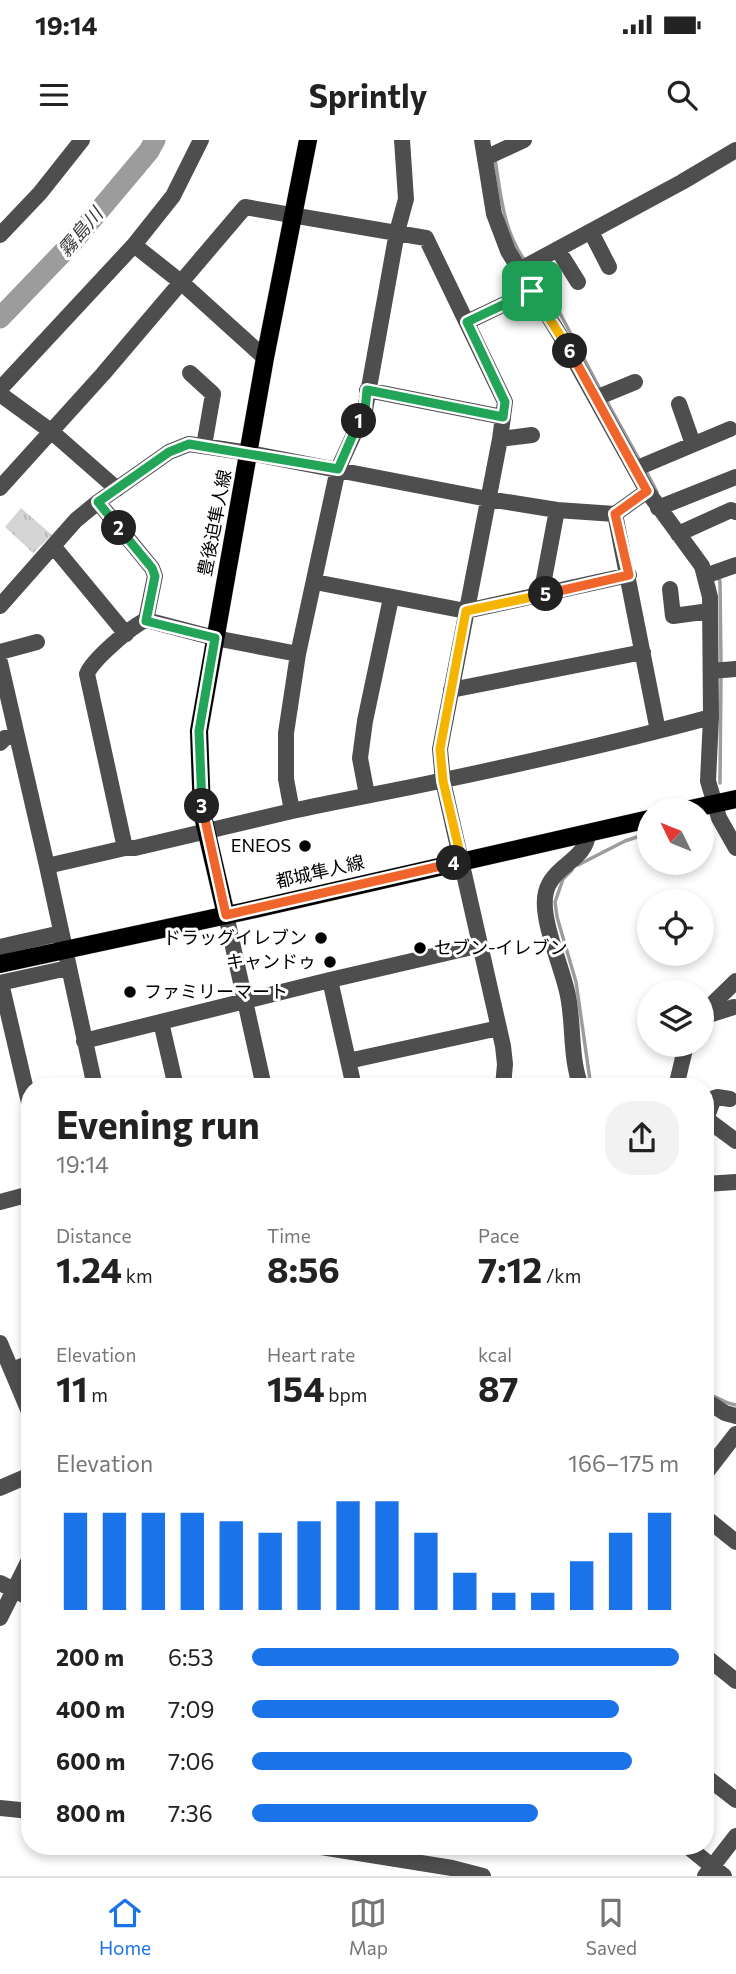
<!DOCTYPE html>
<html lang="en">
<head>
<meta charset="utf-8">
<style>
	body { margin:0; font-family:Commissioner,"Noto Sans JP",sans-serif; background:#f2f2f2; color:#222; height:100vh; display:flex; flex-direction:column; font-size:26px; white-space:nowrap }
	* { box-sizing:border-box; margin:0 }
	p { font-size:23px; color:#767676 }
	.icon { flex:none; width:38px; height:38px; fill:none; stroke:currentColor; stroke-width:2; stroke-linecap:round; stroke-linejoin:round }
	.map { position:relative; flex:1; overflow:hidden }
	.side { position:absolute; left:21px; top:938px; width:693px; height:777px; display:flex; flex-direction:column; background:#fff; border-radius:28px; box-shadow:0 4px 10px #0003 }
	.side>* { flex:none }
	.needle { width:46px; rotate:313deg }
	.controls { position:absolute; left:637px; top:658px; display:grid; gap:14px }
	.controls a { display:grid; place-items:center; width:77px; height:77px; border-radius:50%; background:#fff; box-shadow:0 4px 10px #0003; font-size:35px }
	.pin { position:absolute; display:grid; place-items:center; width:60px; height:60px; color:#fff; margin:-30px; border-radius:14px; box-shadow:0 4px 10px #0006 }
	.km { position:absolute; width:35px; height:35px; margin:-18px; border-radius:50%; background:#222; color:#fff; font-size:19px; line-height:35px; text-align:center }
	.round { display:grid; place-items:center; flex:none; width:74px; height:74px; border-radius:28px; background:#f2f2f2 }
	.summary { display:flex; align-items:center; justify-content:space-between; height:119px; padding:0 35px }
	h1 { font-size:38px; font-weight:700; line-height:52px }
	.figures { display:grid; grid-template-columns:repeat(3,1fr); gap:10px; height:119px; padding:7px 35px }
	.figures div { display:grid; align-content:center }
	.figures b { font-size:35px; font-weight:700 }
	.figures small { font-size:19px; font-weight:400 }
	.figures p { font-size:19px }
	.chart { height:196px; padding:14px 35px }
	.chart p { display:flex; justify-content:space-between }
	.chart svg { width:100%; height:126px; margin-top:7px; stroke:#1a73e8; stroke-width:6 }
	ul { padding:0 35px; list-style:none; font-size:23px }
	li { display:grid; grid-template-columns:112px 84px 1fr; align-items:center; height:52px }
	li i { height:18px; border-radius:9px; background:#1a73e8 }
	.status { display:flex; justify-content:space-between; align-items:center; height:49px; padding:0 35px; background:#fff; direction:ltr }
	.status svg { height:19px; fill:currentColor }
	header { display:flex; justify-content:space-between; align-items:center; height:91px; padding:0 35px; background:#fff; font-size:32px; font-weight:700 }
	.menu { display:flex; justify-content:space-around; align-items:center; height:98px; border-top:2px solid #e0e0e0; background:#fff; font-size:19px; color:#767676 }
	.menu a { display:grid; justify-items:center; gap:4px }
	.menu .current { color:#1a73e8 }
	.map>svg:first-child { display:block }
</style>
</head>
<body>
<div class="status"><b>19:14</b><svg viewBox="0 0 49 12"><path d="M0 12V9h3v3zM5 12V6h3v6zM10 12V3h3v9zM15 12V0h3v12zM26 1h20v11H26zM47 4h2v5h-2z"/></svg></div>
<header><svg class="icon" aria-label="menu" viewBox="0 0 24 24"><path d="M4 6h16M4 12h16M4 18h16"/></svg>Sprintly<svg class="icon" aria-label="search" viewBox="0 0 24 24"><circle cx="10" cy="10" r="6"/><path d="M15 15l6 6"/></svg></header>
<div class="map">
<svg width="736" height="1736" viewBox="0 0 736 1736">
	<defs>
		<pattern id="grass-tufts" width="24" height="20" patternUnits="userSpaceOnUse" patternTransform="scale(1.75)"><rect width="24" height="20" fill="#d5d5d5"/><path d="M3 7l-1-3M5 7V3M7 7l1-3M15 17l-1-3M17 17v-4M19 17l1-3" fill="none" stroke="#b5b5b5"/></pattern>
	</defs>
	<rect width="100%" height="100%" fill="#fff"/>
	<!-- grass -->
	<path fill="url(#grass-tufts)" d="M21,368L52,395L33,413L5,387Z"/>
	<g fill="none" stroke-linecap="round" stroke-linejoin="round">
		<!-- stream -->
		<path stroke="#9c9c9c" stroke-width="3.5" d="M495,19C501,56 503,90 525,121
			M532,130L553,160L601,251
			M605,258L640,321
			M646,331L657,352
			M718,438L720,441L721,524
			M720,643L721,536
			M702,680L705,679
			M578,725L625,701L649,693
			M572,730L563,739L555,762L557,777L576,842L591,947
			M705,1252L728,1263L736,1265"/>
		<!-- river -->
		<path stroke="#9c9c9c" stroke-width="21" d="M0,178L71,104L149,11L155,0"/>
		<!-- major casing -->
		<g stroke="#dbdbdb" stroke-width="19">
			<path id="major" d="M686,670L736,659
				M226,775L202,672L199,591L265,218L308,0
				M0,824L246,771L649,679"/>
		</g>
		<!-- minor -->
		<path stroke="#4e4e4e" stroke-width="16" d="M402,0L406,59L397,92L365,270L338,329L298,514L286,593V639L292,671C343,660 394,651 444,640C534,621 623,601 711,577
			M482,0L494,74L508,111L566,205L647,351L702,426L710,457L711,577L708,641L719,678L736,708
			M485,18L524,0
			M591,92L609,127
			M0,95L40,53L82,0
			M134,105L182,143L265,218
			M558,110L578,142
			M519,130L682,42L736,10
			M467,182L532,151
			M190,233L213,254L204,306
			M0,249L134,105L173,56L201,0
			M367,250L503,277
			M0,254L52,292L117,349
			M596,258L635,242
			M679,264L693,304
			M500,299L532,295
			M635,329L730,289
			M0,348L103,234L245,67L426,98L505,262L500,299L440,609L443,641L503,906L505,924L503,947
			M98,362L152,428L155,436L146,480
			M658,368L736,337
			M615,374L658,591
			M678,394L731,370L736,372
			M54,407L126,494
			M705,436L736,425
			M315,442L466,471L629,435
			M670,449L673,476L710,471
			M541,455L557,370
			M0,466L76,380L98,362L169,312L189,304L249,313L488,359L557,370L615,374L647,351
			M0,512L37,502
			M0,522L47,726L95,947
			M711,531L736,529
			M451,550L643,512
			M0,603L5,598L16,595
			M367,655L360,618L365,581L391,458
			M125,708H135L292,671
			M47,726L125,708L87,534C92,520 132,486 146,480L215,498L298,514
			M226,775L264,947
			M0,807L61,793
			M330,840L354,947
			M0,843L68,828
			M1,843L30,967
			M702,874L736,841
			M702,877L734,867
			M161,882L176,947
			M84,901L330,840L481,805
			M348,921L499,888
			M581,947C570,918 574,886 568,856C563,828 539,778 546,752C552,726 587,720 588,693
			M676,947L686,905
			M705,978L736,1001
			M706,979L714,958L717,957L730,959
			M705,1044L736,1042
			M0,1062L30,1054
			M0,1203L30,1274
			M12,1230L30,1223
			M705,1260L725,1273L736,1276
			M705,1334L736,1294
			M0,1348L30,1335
			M705,1377L736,1402
			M0,1443L30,1458
			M0,1478L30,1418
			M705,1516L736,1541
			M705,1636L736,1660
			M0,1668L30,1671
			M315,1706L452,1728L483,1736
			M687,1706L724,1736
			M705,1736L736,1696"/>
		<!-- major -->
		<use href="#major" stroke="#000" stroke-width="18"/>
	</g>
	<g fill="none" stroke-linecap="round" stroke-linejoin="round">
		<!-- split-1 casing -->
		<g stroke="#fff" stroke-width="14">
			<path id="split-1" d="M359,281L365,270L367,250L503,277L505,262L467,182L532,151"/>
		</g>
		<!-- split-2 casing -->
		<g stroke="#fff" stroke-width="14">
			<path id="split-2" d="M119,388L98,362L169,312L189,304L338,329L359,281"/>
		</g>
		<!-- split-3 casing -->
		<g stroke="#fff" stroke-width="14">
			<path id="split-3" d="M119,388L152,428L155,436L146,481L215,498L199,591L202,666"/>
		</g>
		<!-- split-4 casing -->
		<g stroke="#fff" stroke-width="14">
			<path id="split-4" d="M202,666L226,775L454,723"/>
		</g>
		<!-- split-5 casing -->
		<g stroke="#fff" stroke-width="14">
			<path id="split-5" d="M454,723L462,722L443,641L440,609L466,471L546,454"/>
		</g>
		<!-- split-6 casing -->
		<g stroke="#fff" stroke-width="14">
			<path id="split-6" d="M546,454L629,435L615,374L647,351L570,211"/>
		</g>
		<!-- split-7 casing -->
		<g stroke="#fff" stroke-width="14">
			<path id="split-7" d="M532,151L570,211"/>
		</g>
		<!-- split-1 -->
		<use href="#split-1" stroke="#22a559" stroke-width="9"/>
		<!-- split-2 -->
		<use href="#split-2" stroke="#22a559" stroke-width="9"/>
		<!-- split-3 -->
		<use href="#split-3" stroke="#22a559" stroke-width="9"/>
		<!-- split-4 -->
		<use href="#split-4" stroke="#f0652b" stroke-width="9"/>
		<!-- split-5 -->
		<use href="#split-5" stroke="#f5b400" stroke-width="9"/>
		<!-- split-6 -->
		<use href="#split-6" stroke="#f0652b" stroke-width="9"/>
		<!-- split-7 -->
		<use href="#split-7" stroke="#f5b400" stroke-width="9"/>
	</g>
	<!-- markers -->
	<g fill="#000" stroke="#fff" stroke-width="2.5">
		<circle cx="305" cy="706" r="7"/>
		<circle cx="321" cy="798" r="7"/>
		<circle cx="420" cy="808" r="7"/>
		<circle cx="330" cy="822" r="7"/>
		<circle cx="130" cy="852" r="7"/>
	</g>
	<g text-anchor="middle" stroke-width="6" stroke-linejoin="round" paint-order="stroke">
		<!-- street labels -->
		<g font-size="18" fill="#000" stroke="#fff">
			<text transform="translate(215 383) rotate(-79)" y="6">豊後迫隼人線</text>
			<text transform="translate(320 732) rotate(-13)" y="6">都城隼人線</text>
		</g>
		<!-- poi labels -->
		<g font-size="18" fill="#000" stroke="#fff" text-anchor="end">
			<text x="291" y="712">ENEOS</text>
			<text x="307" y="804">ドラッグイレブン</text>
			<text x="434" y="814" text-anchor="start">セブン-イレブン</text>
			<text x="316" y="828">キャンドゥ</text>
			<text x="144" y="858" text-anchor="start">ファミリーマート</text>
		</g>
		<!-- water labels -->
		<g font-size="19" font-style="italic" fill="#3d3d3d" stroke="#fff">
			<text transform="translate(80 92) rotate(-50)" y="7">霧島川</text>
		</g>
	</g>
</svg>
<div class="controls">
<a><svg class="needle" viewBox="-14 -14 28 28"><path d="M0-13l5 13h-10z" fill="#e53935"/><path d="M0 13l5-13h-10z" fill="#767676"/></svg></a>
<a><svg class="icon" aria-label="locate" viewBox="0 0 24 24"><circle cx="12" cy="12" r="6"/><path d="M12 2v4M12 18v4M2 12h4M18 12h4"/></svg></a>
<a><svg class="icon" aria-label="layers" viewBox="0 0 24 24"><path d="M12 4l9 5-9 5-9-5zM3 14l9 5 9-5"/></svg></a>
</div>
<div class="pin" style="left:532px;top:151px;background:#1e9e55"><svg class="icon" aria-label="arrive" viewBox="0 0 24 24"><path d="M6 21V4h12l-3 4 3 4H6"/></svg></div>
<b class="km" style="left:359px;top:281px">1</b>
<b class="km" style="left:119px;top:388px">2</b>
<b class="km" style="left:202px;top:666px">3</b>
<b class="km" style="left:454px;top:723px">4</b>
<b class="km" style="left:546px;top:454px">5</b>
<b class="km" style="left:570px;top:211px">6</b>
<section class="side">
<div class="summary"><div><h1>Evening run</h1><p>19:14</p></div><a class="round"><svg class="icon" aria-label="share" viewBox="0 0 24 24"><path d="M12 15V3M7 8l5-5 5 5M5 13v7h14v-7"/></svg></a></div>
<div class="figures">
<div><p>Distance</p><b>1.24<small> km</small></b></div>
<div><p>Time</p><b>8:56</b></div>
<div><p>Pace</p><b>7:12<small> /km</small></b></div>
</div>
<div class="figures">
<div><p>Elevation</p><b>11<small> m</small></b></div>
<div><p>Heart rate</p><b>154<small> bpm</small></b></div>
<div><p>kcal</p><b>87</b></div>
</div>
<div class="chart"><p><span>Elevation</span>166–175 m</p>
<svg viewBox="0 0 160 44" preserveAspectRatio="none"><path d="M5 44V10M15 44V10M25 44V10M35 44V10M45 44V13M55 44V17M65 44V13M75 44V6M85 44V6M95 44V17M105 44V31M115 44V38M125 44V38M135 44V27M145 44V17M155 44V10"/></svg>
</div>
<ul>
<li><b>200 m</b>6:53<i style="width:100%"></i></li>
<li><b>400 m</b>7:09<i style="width:86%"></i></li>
<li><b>600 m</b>7:06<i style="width:89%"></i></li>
<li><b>800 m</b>7:36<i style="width:67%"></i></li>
</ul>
</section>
</div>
<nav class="menu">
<a class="current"><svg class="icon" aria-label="home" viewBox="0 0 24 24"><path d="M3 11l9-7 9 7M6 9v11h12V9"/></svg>Home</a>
<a><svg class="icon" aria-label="map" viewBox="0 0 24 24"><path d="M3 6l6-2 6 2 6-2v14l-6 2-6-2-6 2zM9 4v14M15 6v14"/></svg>Map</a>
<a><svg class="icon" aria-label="saved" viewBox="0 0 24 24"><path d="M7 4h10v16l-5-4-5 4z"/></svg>Saved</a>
</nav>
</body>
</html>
